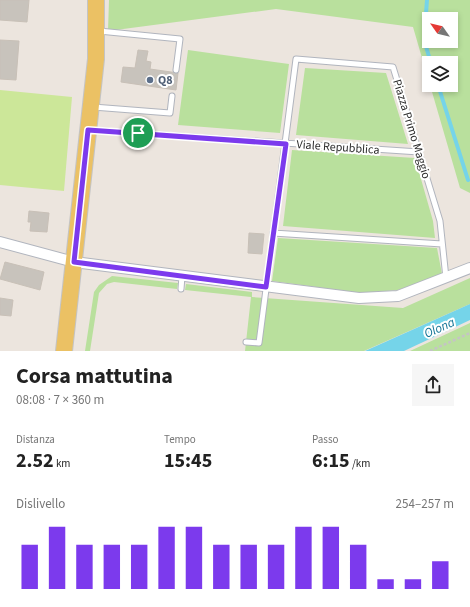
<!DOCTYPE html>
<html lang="it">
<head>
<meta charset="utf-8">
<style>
	body { margin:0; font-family:"Source Sans 3",sans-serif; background:#f6f6f6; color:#222; height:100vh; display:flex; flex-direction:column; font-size:15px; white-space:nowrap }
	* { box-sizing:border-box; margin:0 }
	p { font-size:13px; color:#767676 }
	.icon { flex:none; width:22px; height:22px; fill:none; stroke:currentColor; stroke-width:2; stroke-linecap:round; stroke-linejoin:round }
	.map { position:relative; height:351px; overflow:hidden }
	.drawer { display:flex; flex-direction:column; background:#fff; flex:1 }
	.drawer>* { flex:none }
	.needle { width:26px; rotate:304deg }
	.tools { position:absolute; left:422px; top:12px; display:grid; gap:8px }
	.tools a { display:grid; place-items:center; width:36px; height:36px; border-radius:0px; background:#fff; box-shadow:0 2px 6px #0003; font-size:20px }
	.pin { position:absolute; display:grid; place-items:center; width:34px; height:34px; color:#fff; margin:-17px; border:2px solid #fff; border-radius:50%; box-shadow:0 1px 4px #0007 }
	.round { display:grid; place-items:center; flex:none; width:42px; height:42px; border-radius:0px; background:#f6f6f6 }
	.head { display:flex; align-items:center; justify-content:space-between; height:68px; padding:0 16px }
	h1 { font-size:22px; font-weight:700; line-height:30px }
	.metrics { display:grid; grid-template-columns:repeat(3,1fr); gap:6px; height:68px; padding:4px 16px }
	.metrics div { display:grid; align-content:center }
	.metrics b { font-size:20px; font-weight:700 }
	.metrics small { font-size:11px; font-weight:400 }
	.metrics p { font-size:11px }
	.chart { height:112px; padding:8px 16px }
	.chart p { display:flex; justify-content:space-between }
	.chart svg { width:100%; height:72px; margin-top:4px; stroke:#7c3aed; stroke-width:6 }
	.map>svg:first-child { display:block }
</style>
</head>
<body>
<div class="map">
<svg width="470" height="351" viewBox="0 0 470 351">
	<rect width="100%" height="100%" fill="#ece5de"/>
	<!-- green -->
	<path fill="#b9e09d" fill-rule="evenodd" d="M109,0H470V193L460,188L430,85H451V63H429V82L413,27L276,9L108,31ZM429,19H451V41H429Z
		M188,50L289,64L280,133L178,125Z
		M305,68L386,73L408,144L296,135Z
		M292,150L415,158L433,221L435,238L283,226Z
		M278,238L437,248L442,274L398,290L361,293L272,281Z
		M112,276L178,283L177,289L114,282L107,284L99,293L90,351H85L94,292L99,285Z
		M470,278V304L364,351H245L251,297L185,290L186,284L252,292V297L403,308Z
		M470,323V351H410Z"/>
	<!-- pitch -->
	<path fill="#cce799" d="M0,90L72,97L64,191L0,185Z"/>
	<!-- water -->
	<path fill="#75d4e9" d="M470,304V320L404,351H365Z"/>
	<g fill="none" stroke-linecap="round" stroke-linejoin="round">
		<!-- stream -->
		<path stroke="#75d4e9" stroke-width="4" d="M427,0L424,40L431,63
			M438,85L468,180"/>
	</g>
	<!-- building -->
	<path fill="#c8c3bc" stroke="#c8c0b7" d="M0,0H29L27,22L0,20Z
		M0,40L19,41L16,80L0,79Z
		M138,50L148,51L146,61L151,62L150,69L178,73L176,90L121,82L123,67L135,68Z
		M29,211L49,213L47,232L30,231L31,222H28Z
		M249,233L264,234L262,254L248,253Z
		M5,262L44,272L40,290L0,279Z
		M0,298L13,300L11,316L0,315Z"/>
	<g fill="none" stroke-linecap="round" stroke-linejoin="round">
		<!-- service casing -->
		<g stroke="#b1b5be" stroke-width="7">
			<path id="service" d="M99,31L180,39L176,70
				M93,107L170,113L172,96
				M89,130L419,152
				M273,233L442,244
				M181,289L182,276
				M246,342L259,343L296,59L393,67L440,221L446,278"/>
		</g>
		<!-- minor casing -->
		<g stroke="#b1b5be" stroke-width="12">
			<path id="minor" d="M0,242L74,262L359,298L398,296L470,268"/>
		</g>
		<!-- primary casing -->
		<g stroke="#c4c4c4" stroke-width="18">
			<path id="primary" d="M64,351L96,59V0"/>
		</g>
		<!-- path -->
		<path stroke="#c4c4c4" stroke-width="2.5" stroke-dasharray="3 2" stroke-linecap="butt" d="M430,351L470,333"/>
		<!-- service -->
		<use href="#service" stroke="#fff" stroke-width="5"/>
		<!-- minor -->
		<use href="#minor" stroke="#fff" stroke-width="10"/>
		<!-- primary -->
		<use href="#primary" stroke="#ebc164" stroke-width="16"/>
	</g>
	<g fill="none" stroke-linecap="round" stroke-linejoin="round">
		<!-- route casing -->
		<g stroke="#fff" stroke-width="8">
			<path id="route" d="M88,130L286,144L266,287L74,262Z"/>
		</g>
		<!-- route -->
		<use href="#route" stroke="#7c3aed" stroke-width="5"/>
	</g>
	<!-- markers -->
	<circle fill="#5c6f8a" stroke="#fff" stroke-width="1.5" cx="150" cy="80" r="4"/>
	<g text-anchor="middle" stroke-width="4" stroke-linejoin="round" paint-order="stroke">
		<!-- service labels -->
		<g font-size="12" font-weight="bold" fill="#4e5e75" stroke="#fff" text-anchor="start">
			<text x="158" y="84">Q8</text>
		</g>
		<!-- street labels -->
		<g font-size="12" fill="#2b2b2b" stroke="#fff">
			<text transform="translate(412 129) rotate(73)" y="4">Piazza Primo Maggio</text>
			<text transform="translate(338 147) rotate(4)" y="4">Viale Repubblica</text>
		</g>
		<!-- water labels -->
		<g font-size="13" font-style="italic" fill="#137496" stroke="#fff">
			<text transform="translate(439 327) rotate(-24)" y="5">Olona</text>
		</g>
	</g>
</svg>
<div class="tools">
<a><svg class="needle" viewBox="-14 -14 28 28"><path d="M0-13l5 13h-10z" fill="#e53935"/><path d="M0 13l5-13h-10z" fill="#767676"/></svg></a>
<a><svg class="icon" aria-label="layers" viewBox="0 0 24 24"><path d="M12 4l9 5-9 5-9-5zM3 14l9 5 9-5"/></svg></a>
</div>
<div class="pin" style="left:138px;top:133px;background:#1e9e55"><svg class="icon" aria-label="arrive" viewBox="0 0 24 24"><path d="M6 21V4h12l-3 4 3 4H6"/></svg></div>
</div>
<section class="drawer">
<div class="head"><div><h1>Corsa mattutina</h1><p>08:08 · 7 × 360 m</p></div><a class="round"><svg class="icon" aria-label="share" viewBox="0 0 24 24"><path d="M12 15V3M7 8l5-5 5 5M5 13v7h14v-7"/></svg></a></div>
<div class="metrics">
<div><p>Distanza</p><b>2.52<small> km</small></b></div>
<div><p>Tempo</p><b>15:45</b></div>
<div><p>Passo</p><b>6:15<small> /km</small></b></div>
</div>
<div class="chart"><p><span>Dislivello</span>254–257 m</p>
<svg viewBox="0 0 160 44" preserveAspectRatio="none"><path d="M5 44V17M15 44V6M25 44V17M35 44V17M45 44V17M55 44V6M65 44V6M75 44V17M85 44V17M95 44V17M105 44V6M115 44V6M125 44V17M135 44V38M145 44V38M155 44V27"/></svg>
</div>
</section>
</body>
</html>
